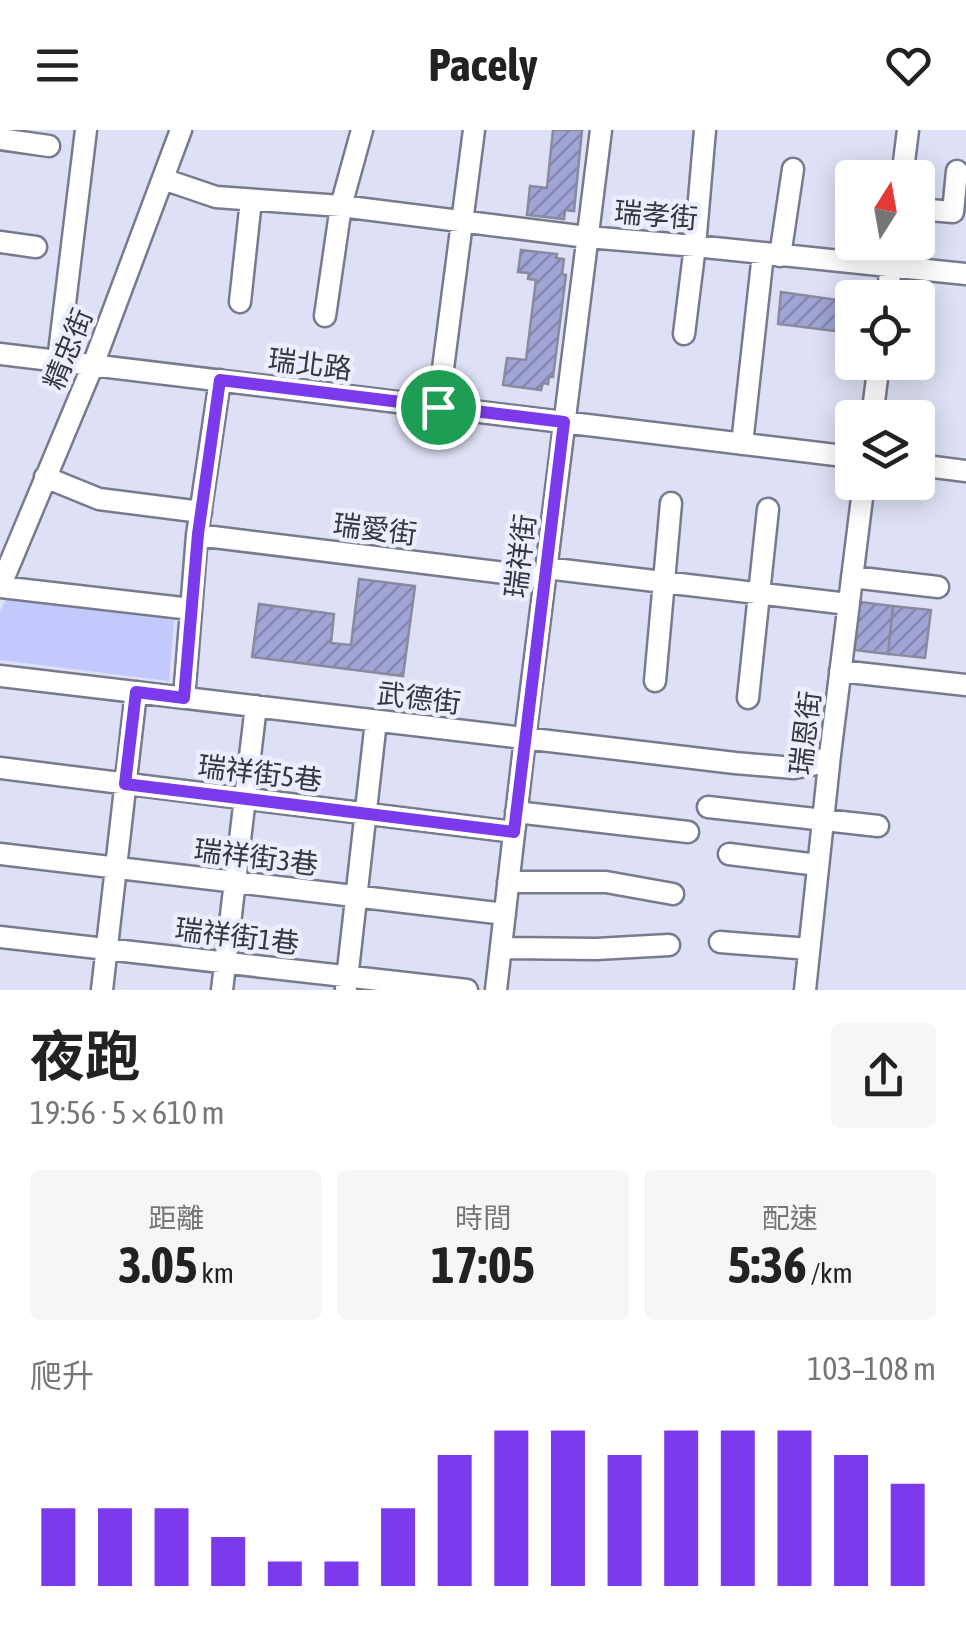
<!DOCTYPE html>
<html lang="zh-TW">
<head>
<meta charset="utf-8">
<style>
	body { margin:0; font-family:"Asap Condensed","Noto Sans TC",sans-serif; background:#f6f6f6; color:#222; height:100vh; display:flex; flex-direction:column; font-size:38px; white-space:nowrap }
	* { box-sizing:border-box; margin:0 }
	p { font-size:32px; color:#767676 }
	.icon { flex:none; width:55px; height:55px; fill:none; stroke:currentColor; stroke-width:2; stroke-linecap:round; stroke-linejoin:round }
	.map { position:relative; height:860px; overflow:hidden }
	.sheet { display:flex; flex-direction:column; background:#fff; flex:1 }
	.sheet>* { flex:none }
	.needle { width:65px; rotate:11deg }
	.tools { position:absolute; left:835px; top:30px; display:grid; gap:20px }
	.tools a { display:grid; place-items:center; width:100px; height:100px; border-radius:10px; background:#fff; box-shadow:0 5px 25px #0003; font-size:50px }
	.pin { position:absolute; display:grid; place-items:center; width:85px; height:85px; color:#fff; margin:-42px; border:5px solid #fff; border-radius:50%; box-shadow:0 2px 10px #0007 }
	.round { display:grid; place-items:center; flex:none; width:105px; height:105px; border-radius:10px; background:#f6f6f6 }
	.head { display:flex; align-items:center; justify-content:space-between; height:170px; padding:0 30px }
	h1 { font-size:55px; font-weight:700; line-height:75px }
	.stats { display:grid; grid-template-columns:repeat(3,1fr); gap:15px; height:170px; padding:10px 30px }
	.stats div { display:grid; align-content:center; border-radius:10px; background:#f6f6f6; text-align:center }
	.stats b { font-size:50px; font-weight:700 }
	.stats small { font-size:28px; font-weight:400 }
	.stats p { font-size:28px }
	.chart { height:280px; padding:20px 30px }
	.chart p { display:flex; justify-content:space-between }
	.chart svg { width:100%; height:180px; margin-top:10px; stroke:#7c3aed; stroke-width:6 }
	header { display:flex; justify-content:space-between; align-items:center; height:130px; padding:0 30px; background:#fff; font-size:45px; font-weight:700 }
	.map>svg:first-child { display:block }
</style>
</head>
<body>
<header><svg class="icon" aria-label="menu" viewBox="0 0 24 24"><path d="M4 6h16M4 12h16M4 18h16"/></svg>Pacely<svg class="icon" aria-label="heart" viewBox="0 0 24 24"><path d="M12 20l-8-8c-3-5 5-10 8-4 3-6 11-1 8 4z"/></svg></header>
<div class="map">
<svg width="966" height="860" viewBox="0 0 966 860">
	<defs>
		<pattern id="building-hatch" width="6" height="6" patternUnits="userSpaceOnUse" patternTransform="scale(2.5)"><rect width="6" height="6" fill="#a1a5d6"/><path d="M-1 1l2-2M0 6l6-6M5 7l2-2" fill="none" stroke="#8487af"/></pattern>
	</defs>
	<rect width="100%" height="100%" fill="#dee1f5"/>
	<!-- park -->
	<path fill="#c3c9fb" d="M6,469L174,490L169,551L0,530V482Z"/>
	<!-- building -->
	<path fill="url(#building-hatch)" stroke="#888a9d" stroke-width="2.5" d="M553,0H582L574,81L565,80L564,89L527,85L530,56L547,58Z
		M521,120L557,124L556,128L564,129L562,144L566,145L553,247H549L548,254L543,253L541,260L503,255L507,228L526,230L536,150L528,149L529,143L518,142Z
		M781,162L852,172V203L778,194Z
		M359,449L415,456L403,546L252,527L259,474L334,484L331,513L351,515Z
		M860,472L893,476L888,524L854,520Z
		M893,476L931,480L925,528L888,524Z"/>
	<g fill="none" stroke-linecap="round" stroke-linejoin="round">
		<!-- minor casing -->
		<g stroke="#787a8d" stroke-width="25">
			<path id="minor" d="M181,0L93,235L0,457L191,479
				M0,9L49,16
				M902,48L908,0
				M163,49L216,67L341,76L587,107L695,116L966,144
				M918,79L953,82L957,41
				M0,112L36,117
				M780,126L793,39
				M887,168L894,112
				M240,172L251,70
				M325,186L341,76L362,0
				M684,204L695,116L705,0
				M0,224L852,327
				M58,231L86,0
				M438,277L474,0
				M872,288L879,232
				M742,314L763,124
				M918,335L966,341
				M45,347L99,369L201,382
				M197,405L545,448
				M546,438L848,474
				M852,447L938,457
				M840,541L966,555
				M0,546L735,633L794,638L817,634L830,625
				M655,551L671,373
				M184,568L197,405L220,250
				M748,568L768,379
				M0,638L514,702
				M708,677L878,696
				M516,682L688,702
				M0,724L505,784
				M729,724L818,735
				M508,752H606L673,764
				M0,807L467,860
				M720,812L809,819
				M501,818L596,819L669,815
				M346,858L376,591
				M102,860L136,562
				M222,860L256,576
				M496,860L525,608L601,0
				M805,860L830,625L864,352"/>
		</g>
		<!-- minor -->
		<use href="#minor" stroke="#fff" stroke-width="20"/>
	</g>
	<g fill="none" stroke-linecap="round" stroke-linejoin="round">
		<!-- route casing -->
		<g stroke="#fff" stroke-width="20">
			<path id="route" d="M220,250L564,292L514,702L125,654L136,562L184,568L198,404Z"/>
		</g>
		<!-- route -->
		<use href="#route" stroke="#7c3aed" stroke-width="12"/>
	</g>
	<g text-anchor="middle" stroke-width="9" stroke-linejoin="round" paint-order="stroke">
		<!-- street labels -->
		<g font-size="28" fill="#36373f" stroke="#eceeff">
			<text transform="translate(656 85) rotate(5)" y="10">瑞孝街</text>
			<text transform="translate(68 219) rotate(-68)" y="10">精忠街</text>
			<text transform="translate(310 234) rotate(7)" y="10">瑞北路</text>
			<text transform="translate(375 399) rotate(7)" y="10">瑞愛街</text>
			<text transform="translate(520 426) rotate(-83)" y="10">瑞祥街</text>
			<text transform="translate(419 568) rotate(7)" y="10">武德街</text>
			<text transform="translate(805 603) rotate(-83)" y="10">瑞恩街</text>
			<text transform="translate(260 643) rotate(7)" y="10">瑞祥街5巷</text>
			<text transform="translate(256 727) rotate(7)" y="10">瑞祥街3巷</text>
			<text transform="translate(237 806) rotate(7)" y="10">瑞祥街1巷</text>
		</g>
	</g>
</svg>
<div class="tools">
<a><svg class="needle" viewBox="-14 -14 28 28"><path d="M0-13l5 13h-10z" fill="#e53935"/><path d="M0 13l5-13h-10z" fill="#767676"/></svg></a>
<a><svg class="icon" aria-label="locate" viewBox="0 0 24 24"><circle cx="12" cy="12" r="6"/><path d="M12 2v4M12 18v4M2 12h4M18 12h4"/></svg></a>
<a><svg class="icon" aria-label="layers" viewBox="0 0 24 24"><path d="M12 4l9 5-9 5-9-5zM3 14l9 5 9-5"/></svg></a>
</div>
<div class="pin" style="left:438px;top:277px;background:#1e9e55"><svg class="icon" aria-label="arrive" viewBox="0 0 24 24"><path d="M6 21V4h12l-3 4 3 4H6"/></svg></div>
</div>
<section class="sheet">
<div class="head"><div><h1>夜跑</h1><p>19:56 · 5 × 610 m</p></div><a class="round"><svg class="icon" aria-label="share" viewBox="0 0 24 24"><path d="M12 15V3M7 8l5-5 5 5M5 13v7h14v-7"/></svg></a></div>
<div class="stats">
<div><p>距離</p><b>3.05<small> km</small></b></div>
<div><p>時間</p><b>17:05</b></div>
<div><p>配速</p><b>5:36<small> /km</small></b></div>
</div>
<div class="chart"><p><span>爬升</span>103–108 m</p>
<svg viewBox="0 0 160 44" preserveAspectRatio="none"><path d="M5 44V25M15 44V25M25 44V25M35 44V32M45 44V38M55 44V38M65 44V25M75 44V12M85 44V6M95 44V6M105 44V12M115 44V6M125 44V6M135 44V6M145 44V12M155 44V19"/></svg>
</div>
</section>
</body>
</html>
